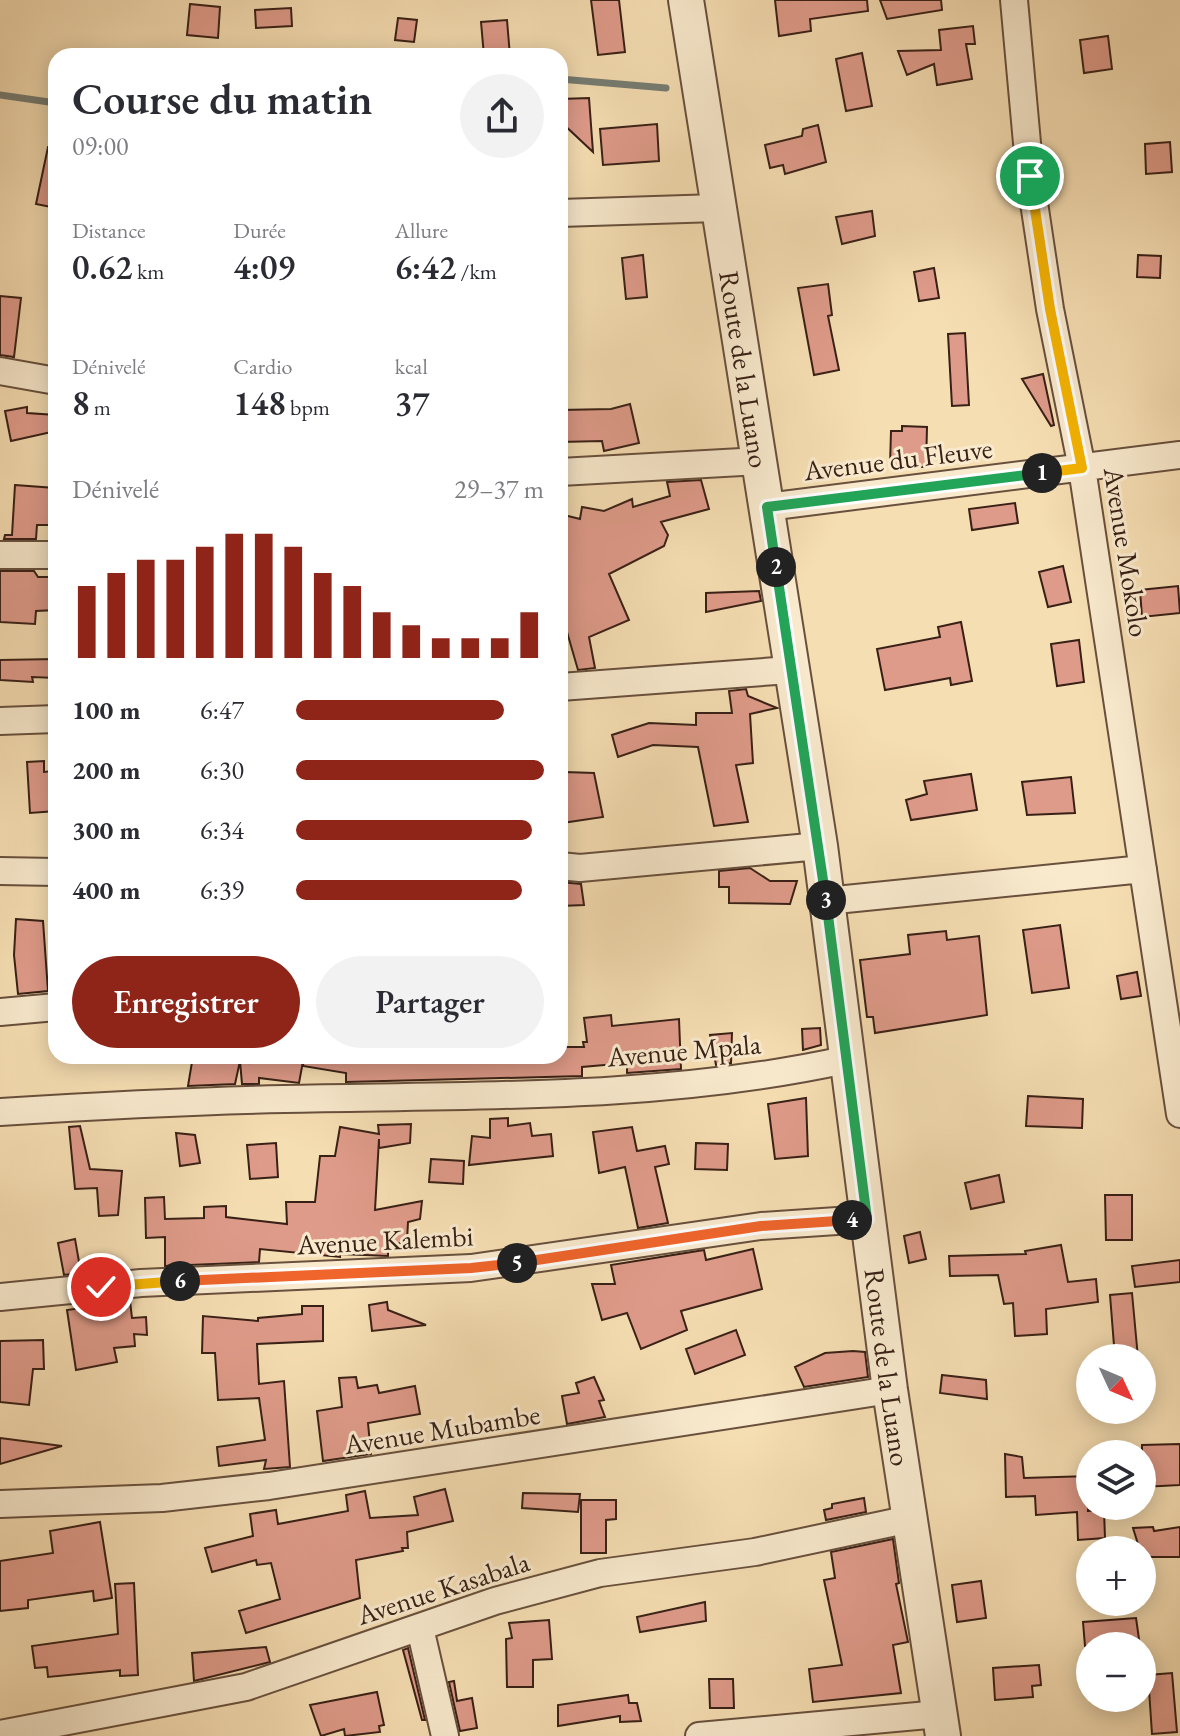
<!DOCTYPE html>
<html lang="fr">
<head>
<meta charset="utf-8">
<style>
	body { margin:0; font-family:"EB Garamond",serif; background:#f2f2f3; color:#2b2b33; height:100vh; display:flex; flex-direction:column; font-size:30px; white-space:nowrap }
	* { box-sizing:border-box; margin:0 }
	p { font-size:26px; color:#7c7c81 }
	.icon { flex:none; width:44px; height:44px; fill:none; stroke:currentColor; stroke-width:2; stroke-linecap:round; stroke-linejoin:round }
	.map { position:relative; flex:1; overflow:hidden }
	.details { position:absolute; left:48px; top:48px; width:520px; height:1016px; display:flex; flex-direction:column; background:#fff; border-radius:24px; box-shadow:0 4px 20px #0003 }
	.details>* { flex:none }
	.needle { width:52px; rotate:134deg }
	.fabs { position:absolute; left:1076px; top:1344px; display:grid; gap:16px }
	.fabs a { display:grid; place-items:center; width:80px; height:80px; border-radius:50%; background:#fff; box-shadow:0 4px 20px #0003; font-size:40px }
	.pin { position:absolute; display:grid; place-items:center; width:68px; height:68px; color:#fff; margin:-34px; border:4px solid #fff; border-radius:50%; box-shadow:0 2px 8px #0007 }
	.km { position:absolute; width:40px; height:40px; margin:-20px; border-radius:50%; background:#222; color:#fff; font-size:22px; line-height:40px; text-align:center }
	.round { display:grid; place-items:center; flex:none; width:84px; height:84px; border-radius:42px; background:#f2f2f3 }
	.summary { display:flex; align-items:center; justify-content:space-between; height:136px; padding:0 24px }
	h1 { font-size:44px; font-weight:600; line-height:60px }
	.stats { display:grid; grid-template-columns:repeat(3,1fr); gap:12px; height:136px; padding:8px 24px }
	.stats div { display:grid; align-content:center }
	.stats b { font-size:34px; font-weight:600 }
	.stats small { font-size:22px; font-weight:400 }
	.stats p { font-size:22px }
	.chart { height:224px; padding:16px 24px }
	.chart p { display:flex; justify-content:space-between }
	.chart svg { width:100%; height:144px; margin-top:8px; stroke:#8f2418; stroke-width:6 }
	.cta { display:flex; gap:16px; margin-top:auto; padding:16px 24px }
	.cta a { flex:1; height:92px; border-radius:48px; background:#8f2418; color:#fff; font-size:32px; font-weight:600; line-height:92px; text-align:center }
	.cta a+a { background:#f2f2f3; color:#2b2b33 }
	ul { padding:0 24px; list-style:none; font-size:26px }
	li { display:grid; grid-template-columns:128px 96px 1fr; align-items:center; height:60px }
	li i { height:20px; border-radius:10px; background:#8f2418 }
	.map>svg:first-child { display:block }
</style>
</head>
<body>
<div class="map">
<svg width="1180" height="1736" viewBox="0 0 1180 1736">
	<rect width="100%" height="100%" fill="#f6deb3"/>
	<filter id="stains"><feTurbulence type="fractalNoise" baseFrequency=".0025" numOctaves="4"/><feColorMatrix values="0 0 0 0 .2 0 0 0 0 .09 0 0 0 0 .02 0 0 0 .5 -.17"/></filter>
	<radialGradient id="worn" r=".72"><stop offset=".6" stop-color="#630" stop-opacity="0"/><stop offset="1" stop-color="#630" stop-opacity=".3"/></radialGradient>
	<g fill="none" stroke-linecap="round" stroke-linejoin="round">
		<!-- stream -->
		<path stroke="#757d74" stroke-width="7" d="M244,56H270
			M560,79L666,88
			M0,95L56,103"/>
	</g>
	<!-- building -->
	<path fill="#df9b8a" stroke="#382016" stroke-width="2" d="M591,0H619L625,52L598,55Z
		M775,0H867L868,11L810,19L811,31L779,36Z
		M880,0H941L942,10L887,19Z
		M190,4L220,7L218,38L187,35Z
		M291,8L292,26L256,28L255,10Z
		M398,18L417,20L414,42L395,40Z
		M507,20L510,56H484L481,22Z
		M973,26L975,44H966L972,79L937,85L934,64L907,75L898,51L941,50L939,30Z
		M1108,36L1112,69L1084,73L1080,40Z
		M862,53L872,106L846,111L836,59Z
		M589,98L593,152L560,121V99Z
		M657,124L659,161L603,165L600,129Z
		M818,125L826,162L785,174L783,165L770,168L765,145L802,136L803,129Z
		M1170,142L1172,172L1146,174L1145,144Z
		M48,147L56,148V208L36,204Z
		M872,211L875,236L842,244L836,217Z
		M643,255L647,297L626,299L622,258Z
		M1138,255L1161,256L1160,278L1137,277Z
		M934,268L939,298L919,301L914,272Z
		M828,284L832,315L828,316L839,370L814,375L798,288Z
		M0,296L21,298L14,357L0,355Z
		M965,333L969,405L952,406L948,334Z
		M1043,374L1054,425L1051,426L1022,379Z
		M630,404L639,443L604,451L602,441L560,442V410L611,409Z
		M27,407V413L56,415V431L11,441L5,411Z
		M902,426L927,427L926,467L890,466L891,431H902Z
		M701,480L709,509L661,522L668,535L664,546L609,574L629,620L589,637L595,668L578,670L565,625L560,624V514L580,519L582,507L604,511L632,499L633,507L670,496L667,482Z
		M15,485L55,488V525H37L36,539H4L5,535H12Z
		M1015,503L1018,523L972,530L969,509Z
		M1063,566L1071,602L1048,607L1039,572Z
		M0,571H34L38,577H56V610L36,611L35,624L0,622Z
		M1178,586L1180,613L1142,617L1140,590Z
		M759,591L761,601L706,612V593Z
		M961,622L972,681L951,685L950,678L885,690L877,649L940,637L938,627Z
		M1079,640L1084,682L1057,686L1051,644Z
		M56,659V678L32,677L33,682L0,680V660Z
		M746,689L748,696L777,708L750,714L753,763L736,765L748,822L714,826L698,747L653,745L618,757L612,735L649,723L696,725V713H732L729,691Z
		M44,761V772L53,771L56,811L30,813L27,762Z
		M565,772L594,773L603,817L562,823L560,799L565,798Z
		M971,774L977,810L911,820L906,800L927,794L924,781Z
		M1071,777L1075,813L1027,815L1022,782Z
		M750,868L770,881H797L790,904L729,903V887H719V871Z
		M560,882L581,884L584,905L560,906Z
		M16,919L43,921L48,991L18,994L14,955Z
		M1060,925L1069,988L1032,993L1023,930Z
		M946,931L947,940L979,936L987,1015L875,1033L873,1017H867L860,960L910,954L908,935Z
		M1137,972L1141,996L1121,999L1117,976Z
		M611,1015L612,1026L679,1019L681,1069L627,1073V1063L582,1067V1076L346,1082V1073L303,1066L304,1056L459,1059L560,1056V1047H584L583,1042H587L584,1018Z
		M820,1028L821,1045L803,1050L802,1029Z
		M732,1033L731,1063L716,1065L710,1035Z
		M193,1056L240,1061L235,1084L188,1086Z
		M251,1056H304L299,1083L259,1078V1084H242L240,1061L249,1063Z
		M1028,1096L1083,1099L1082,1128L1026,1126Z
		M806,1098L808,1156L775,1159L768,1104Z
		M508,1118V1126L530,1123L532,1136L551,1134L553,1156L469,1165L472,1136L490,1138V1119Z
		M411,1124L410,1143L379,1148V1139L375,1210L422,1201L420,1219L408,1222L407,1241L388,1247V1256L340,1254V1257L260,1249L259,1262L165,1266V1237L146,1238L145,1198L164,1197L165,1219L204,1218V1207L226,1206V1217L287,1224L286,1202H315L320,1156H335L340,1127L379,1134L378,1125Z
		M80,1126L90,1169L122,1171L118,1215L99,1216L97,1188L75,1189L69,1127Z
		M632,1127L637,1151L665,1146L669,1164L655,1167L668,1223L638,1228L625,1167L599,1173L593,1132Z
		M176,1133L195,1135L200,1163L180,1166Z
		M276,1143L278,1177L250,1179L247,1145Z
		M696,1143L728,1144L727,1170L695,1169Z
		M431,1159L464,1161L463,1184L429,1182Z
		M999,1175L1004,1202L971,1209L965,1183Z
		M1105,1195H1132V1240H1106Z
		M920,1232L926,1259L909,1263L904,1236Z
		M75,1239L81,1273L64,1275L58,1243Z
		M1061,1245L1068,1282L1096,1279L1098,1302L1046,1309L1047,1334L1015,1336L1013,1303L1004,1304L998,1275L950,1276L949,1256L1026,1254L1025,1251Z
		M753,1249L762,1289L681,1311L687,1330L641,1349L627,1313L602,1320L592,1284H615L611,1265L704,1250L706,1260Z
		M1180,1260V1282L1135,1287L1132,1266Z
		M1132,1293L1138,1358H1115L1110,1295Z
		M130,1301L132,1318L146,1317L147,1335L134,1334L135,1346L114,1348L117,1362L76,1370L67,1310Z
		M387,1302L388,1310L426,1325L372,1331L369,1305Z
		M302,1306H323V1341L257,1344L259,1384L284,1381L290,1467L264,1469L266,1460L219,1466L217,1447L265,1440L259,1398L218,1400L215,1353H202L203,1316L258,1321V1318L302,1314Z
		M736,1330L745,1355L695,1374L686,1349Z
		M43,1340L44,1369H33L29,1405L0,1402V1341Z
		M853,1351L865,1352L868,1377L804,1387L795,1367L825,1353Z
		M942,1375L986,1380L987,1399L940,1393Z
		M356,1377L358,1388L377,1385L379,1393L415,1386L420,1414L368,1423L371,1454L323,1461L317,1411L342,1407L339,1378Z
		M594,1377L604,1400L599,1401L605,1417L567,1424L562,1396L579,1393L576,1383Z
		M0,1438L62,1446L0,1464Z
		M1180,1444V1485L1142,1487V1445Z
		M1005,1454L1022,1457L1024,1478L1090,1476L1088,1511L1104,1510L1105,1538L1078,1540L1077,1512L1036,1515L1035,1496L1006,1497Z
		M445,1489L453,1521L407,1532L408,1548H402L403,1551L356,1560L360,1598L246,1633L239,1611L280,1599L271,1563L257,1565L256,1560L212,1572L205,1548L253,1536L250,1514L276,1510L278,1524L348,1511L346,1495L365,1491L370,1518L418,1515L414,1497Z
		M523,1493L580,1494L578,1512L522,1508Z
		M864,1498L866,1512L826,1520L824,1510L832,1508V1504Z
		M581,1500H616V1519L606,1520V1553H581Z
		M100,1522L112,1598L94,1601L93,1591L28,1600V1608L0,1611V1561L53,1553L50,1531Z
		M1153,1527L1154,1531L1180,1527V1557H1142L1133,1528Z
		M893,1539L899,1583L896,1584L908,1642L893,1645L901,1693L813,1702L809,1669L842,1665L824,1580L835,1578L831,1552Z
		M981,1581L986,1618L957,1622L952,1585Z
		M134,1583L138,1675L120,1676V1670L48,1677L47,1667L35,1668L32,1646L118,1634L115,1584Z
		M705,1602L706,1621L640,1632L637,1617Z
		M1136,1618L1140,1646H1085L1083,1622Z
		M549,1620L552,1659L533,1660V1687H507L506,1639L512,1638L509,1623Z
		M266,1647L270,1662L194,1681L192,1653Z
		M408,1648L425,1720H422L403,1650Z
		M1039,1665L1041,1685L1032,1686L1033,1697L995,1700L993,1668Z
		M1172,1673L1177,1732L1152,1734L1148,1675Z
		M709,1679H733L734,1708H710Z
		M454,1681L457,1701L472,1698L477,1728L460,1731L449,1682Z
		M377,1692L384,1725L379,1726L380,1732L345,1736L344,1729L321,1736L310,1705Z
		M628,1695L629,1703H637L641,1721L620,1722V1716L558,1726V1705Z"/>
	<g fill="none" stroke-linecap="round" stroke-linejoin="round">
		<!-- minor casing -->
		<g stroke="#68503d" stroke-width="30">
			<path id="minor" d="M1014,0L1030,176L1050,309L1082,468L1180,1114
				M560,213L717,208
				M0,371L56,381
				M560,472L760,461
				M767,507L1180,455
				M0,555H56
				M560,687L790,670
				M0,721L56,719
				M560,866L580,868L820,846
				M0,871L56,872
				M826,901L1143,869
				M0,1012L56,1007
				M0,1112C95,1106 189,1101 284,1099C471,1095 661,1100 845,1060
				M0,1297L141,1283L471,1268L761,1226L867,1219
				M0,1504L162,1498L269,1486L890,1390
				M420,1628L445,1736
				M0,1734L246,1687L495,1601L600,1573L755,1552L910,1519
				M699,1736L939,1714"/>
		</g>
		<!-- tertiary casing -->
		<g stroke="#68503d" stroke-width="38">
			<g id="tertiary">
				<path id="s1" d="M686,0L820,846L890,1390L943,1736"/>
			</g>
		</g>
		<!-- minor -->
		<use href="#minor" stroke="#f9eace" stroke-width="26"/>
		<!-- tertiary -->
		<use href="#tertiary" stroke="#f9eace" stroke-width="34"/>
	</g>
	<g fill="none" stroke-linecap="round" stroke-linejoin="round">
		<!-- split-1 casing -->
		<g stroke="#fff" stroke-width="16">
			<path id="split-1" d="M1030,176L1050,309L1082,468L1042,473"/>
		</g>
		<!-- split-2 casing -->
		<g stroke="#fff" stroke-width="16">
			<path id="split-2" d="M776,567L767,507L1042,473"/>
		</g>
		<!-- split-3 casing -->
		<g stroke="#fff" stroke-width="16">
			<path id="split-3" d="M776,567L826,900"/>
		</g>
		<!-- split-4 casing -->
		<g stroke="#fff" stroke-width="16">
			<path id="split-4" d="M826,900L867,1219L852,1220"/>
		</g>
		<!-- split-5 casing -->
		<g stroke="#fff" stroke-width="16">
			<path id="split-5" d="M517,1263L761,1226L852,1220"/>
		</g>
		<!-- split-6 casing -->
		<g stroke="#fff" stroke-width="16">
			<path id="split-6" d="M180,1281L471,1268L517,1263"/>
		</g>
		<!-- split-7 casing -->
		<g stroke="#fff" stroke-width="16">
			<path id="split-7" d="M101,1287L180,1281"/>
		</g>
		<!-- split-1 -->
		<use href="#split-1" stroke="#f5b400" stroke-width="10"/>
		<!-- split-2 -->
		<use href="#split-2" stroke="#22a559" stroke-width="10"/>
		<!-- split-3 -->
		<use href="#split-3" stroke="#22a559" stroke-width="10"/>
		<!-- split-4 -->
		<use href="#split-4" stroke="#22a559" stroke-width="10"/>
		<!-- split-5 -->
		<use href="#split-5" stroke="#f0652b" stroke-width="10"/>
		<!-- split-6 -->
		<use href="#split-6" stroke="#f0652b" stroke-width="10"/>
		<!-- split-7 -->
		<use href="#split-7" stroke="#f5b400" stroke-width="10"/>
	</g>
	<g text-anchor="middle" stroke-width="6" stroke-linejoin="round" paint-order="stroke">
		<!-- street labels -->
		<g font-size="28" fill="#382016" stroke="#f9eace">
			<text dy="10" stroke="none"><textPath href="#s1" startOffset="374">Route de la Luano</textPath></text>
			<text transform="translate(898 459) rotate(-7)" y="10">Avenue du Fleuve</text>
			<text transform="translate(1127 552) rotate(81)" y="10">Avenue Mokolo</text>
			<text transform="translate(684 1050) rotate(-5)" y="10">Avenue Mpala</text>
			<text transform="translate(385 1240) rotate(-3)" y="10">Avenue Kalembi</text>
			<text dy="10" stroke="none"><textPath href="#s1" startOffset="1382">Route de la Luano</textPath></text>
			<text transform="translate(442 1429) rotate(-9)" y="10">Avenue Mubambe</text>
			<text transform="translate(443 1588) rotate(-18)" y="10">Avenue Kasabala</text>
		</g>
	</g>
	<rect width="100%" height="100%" filter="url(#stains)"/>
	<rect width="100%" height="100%" fill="url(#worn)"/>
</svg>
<div class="fabs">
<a><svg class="needle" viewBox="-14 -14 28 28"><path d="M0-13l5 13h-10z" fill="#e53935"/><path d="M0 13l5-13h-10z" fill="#7c7c81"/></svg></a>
<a><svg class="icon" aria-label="layers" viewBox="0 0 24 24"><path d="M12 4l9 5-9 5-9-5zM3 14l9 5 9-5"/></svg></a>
<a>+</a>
<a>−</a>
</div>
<div class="pin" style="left:1030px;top:176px;background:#1e9e55"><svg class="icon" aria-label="arrive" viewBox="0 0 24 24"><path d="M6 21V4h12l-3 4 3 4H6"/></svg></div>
<div class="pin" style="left:101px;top:1287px;background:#d93025"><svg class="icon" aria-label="check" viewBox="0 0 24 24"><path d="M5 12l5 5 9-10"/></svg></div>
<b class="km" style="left:1042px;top:473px">1</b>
<b class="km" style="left:776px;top:567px">2</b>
<b class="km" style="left:826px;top:900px">3</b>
<b class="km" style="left:852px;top:1220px">4</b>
<b class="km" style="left:517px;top:1263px">5</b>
<b class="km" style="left:180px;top:1281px">6</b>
<section class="details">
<div class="summary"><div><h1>Course du matin</h1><p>09:00</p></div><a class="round"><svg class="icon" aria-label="share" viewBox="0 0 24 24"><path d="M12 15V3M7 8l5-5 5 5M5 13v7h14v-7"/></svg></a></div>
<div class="stats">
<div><p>Distance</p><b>0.62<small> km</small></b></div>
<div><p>Durée</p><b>4:09</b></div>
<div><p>Allure</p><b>6:42<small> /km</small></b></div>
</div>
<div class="stats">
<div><p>Dénivelé</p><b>8<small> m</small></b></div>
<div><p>Cardio</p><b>148<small> bpm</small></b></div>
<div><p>kcal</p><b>37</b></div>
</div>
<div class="chart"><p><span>Dénivelé</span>29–37 m</p>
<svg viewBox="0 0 160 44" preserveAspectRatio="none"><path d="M5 44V22M15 44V18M25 44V14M35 44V14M45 44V10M55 44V6M65 44V6M75 44V10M85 44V18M95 44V22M105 44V30M115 44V34M125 44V38M135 44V38M145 44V38M155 44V30"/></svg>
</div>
<ul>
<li><b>100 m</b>6:47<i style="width:84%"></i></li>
<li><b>200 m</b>6:30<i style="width:100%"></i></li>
<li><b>300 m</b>6:34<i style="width:95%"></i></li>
<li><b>400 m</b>6:39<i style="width:91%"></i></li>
</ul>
<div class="cta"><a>Enregistrer</a><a>Partager</a></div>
</section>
</div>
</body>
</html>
